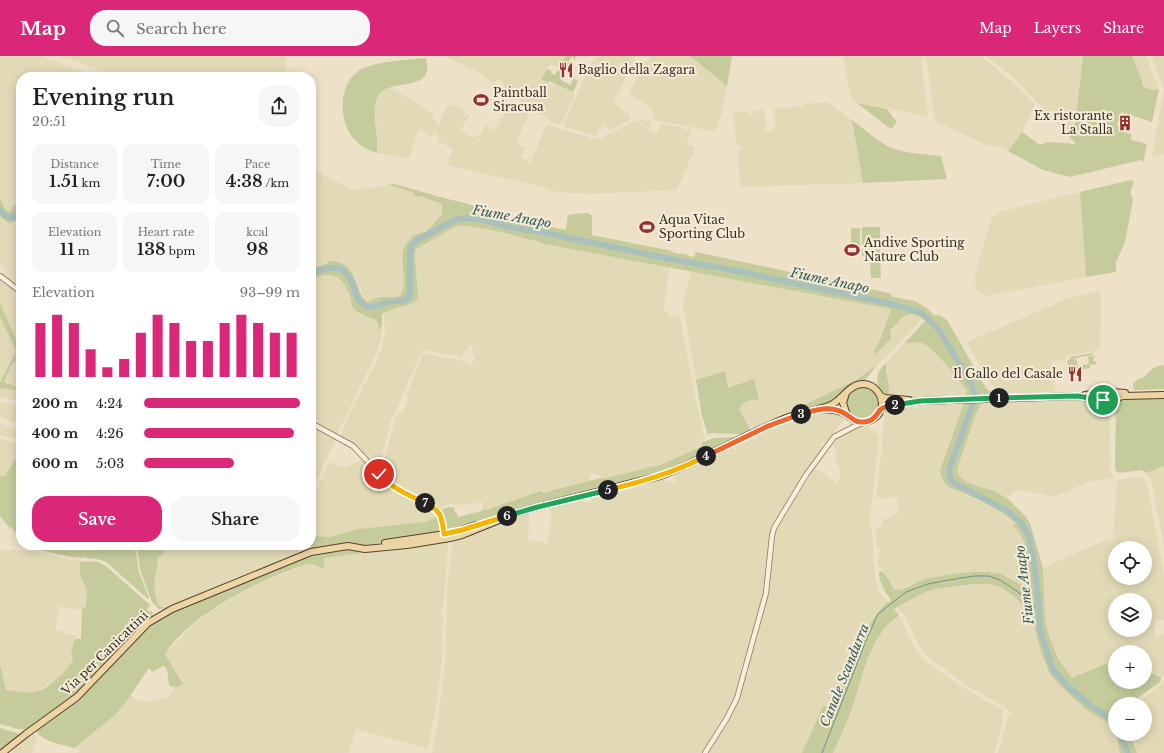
<!DOCTYPE html>
<html lang="en">
<head>
<meta charset="utf-8">
<style>
	body { margin:0; font-family:"Libre Baskerville",serif; background:#f6f6f6; color:#222; height:100vh; display:flex; flex-direction:column; font-size:15px; white-space:nowrap }
	* { box-sizing:border-box; margin:0 }
	p { font-size:13px; color:#767676 }
	.icon { flex:none; width:22px; height:22px; fill:none; stroke:currentColor; stroke-width:2; stroke-linecap:round; stroke-linejoin:round }
	.map { position:relative; flex:1; overflow:hidden }
	.side { position:absolute; left:16px; top:16px; width:300px; height:478px; display:flex; flex-direction:column; background:#fff; border-radius:16px; box-shadow:0 2px 10px #0003 }
	.side>* { flex:none }
	.fabs { position:absolute; left:1108px; top:485px; display:grid; gap:8px }
	.fabs a { display:grid; place-items:center; width:44px; height:44px; border-radius:50%; background:#fff; box-shadow:0 2px 10px #0003; font-size:20px }
	.pin { position:absolute; display:grid; place-items:center; width:34px; height:34px; color:#fff; margin:-17px; border:2px solid #fff; border-radius:50%; box-shadow:0 1px 4px #0007 }
	.km { position:absolute; width:20px; height:20px; margin:-10px; border-radius:50%; background:#222; color:#fff; font-size:11px; line-height:20px; text-align:center }
	.round { display:grid; place-items:center; flex:none; width:42px; height:42px; border-radius:16px; background:#f6f6f6 }
	.summary { display:flex; align-items:center; justify-content:space-between; height:68px; padding:0 16px }
	h1 { font-size:22px; font-weight:600; line-height:30px }
	.stats { display:grid; grid-template-columns:repeat(3,1fr); gap:6px; height:68px; padding:4px 16px }
	.stats div { display:grid; align-content:center; border-radius:10px; background:#f6f6f6; text-align:center }
	.stats b { font-size:17px; font-weight:600 }
	.stats small { font-size:11px; font-weight:400 }
	.stats p { font-size:11px }
	.chart { height:112px; padding:8px 16px }
	.chart p { display:flex; justify-content:space-between }
	.chart svg { width:100%; height:72px; margin-top:4px; stroke:#db2777; stroke-width:6 }
	.button { display:flex; gap:8px; margin-top:auto; padding:8px 16px }
	.button a { flex:1; height:46px; border-radius:16px; background:#db2777; color:#fff; font-size:16px; font-weight:600; line-height:46px; text-align:center }
	.button a+a { background:#f6f6f6; color:#222 }
	ul { padding:0 16px; list-style:none; font-size:13px }
	li { display:grid; grid-template-columns:64px 48px 1fr; align-items:center; height:30px }
	li i { height:10px; border-radius:5px; background:#db2777 }
	header { display:flex; align-items:center; gap:24px; box-sizing:border-box; height:56px; padding:0 20px; background:#db2777; color:#fff }
	header strong { font-size:19px }
	nav { display:flex; gap:22px; margin-inline-start:auto; font-size:14px }
	.search { width:280px; height:36px; background:#f6f6f6; display:flex; align-items:center; gap:10px; box-sizing:border-box; padding:0 14px; border-radius:16px; color:#767676; font-size:15px }
	.map>svg:first-child { display:block }
</style>
</head>
<body>
<header>
<strong>Map</strong>
<div class="search"><svg class="icon" aria-label="search" viewBox="0 0 24 24"><circle cx="10" cy="10" r="6"/><path d="M15 15l6 6"/></svg>Search here</div>
<nav><a>Map</a><a>Layers</a><a>Share</a></nav>
</header>
<div class="map">
<svg width="1164" height="697" viewBox="0 0 1164 697">
	<rect width="100%" height="100%" fill="#ede1c8"/>
	<!-- farmland -->
	<path fill="#e2dab6" fill-rule="evenodd" d="M0,0H40L95,21H21V147H19L10,156L5,154L3,146L0,143Z
		M62,0H287L283,21H117Z
		M445,0H566L559,11L549,9L541,23L554,31L556,28L575,38L562,67L559,69L552,66L545,62L544,59L542,60L500,33L501,31L503,32L505,30L502,28L503,26L497,23L494,28L478,16Z
		M598,0H636L614,47L630,59L629,61L631,63L611,74L604,69L601,74H598L596,80L565,71L564,69L591,7Z
		M651,0H690L727,30L722,57L716,73L711,75L655,64L651,51L629,38L643,6H648Z
		M843,0H921L928,61L887,52L857,47L851,42Z
		M926,0H981L1011,25L1035,48L1024,72L1008,95L997,90L987,89L935,65Z
		M986,0H1083L1074,76L1069,80L1013,21Z
		M1132,0H1146L1159,33L1154,34L1149,33L1141,28L1142,25Z
		M1151,0H1164V98L1152,101L1158,67H1161L1160,64H1158L1164,34Z
		M390,31L434,58L432,63L438,67L432,81L419,73L409,103L377,97L378,86L375,52V47L377,41L381,36Z
		M513,45L529,57L516,87L526,92L521,101L528,104V106L530,107L547,68L563,74L589,81V83L592,84L593,82L600,83L635,65L643,64L652,66L648,74L656,78L661,68L684,72L686,75L688,73L692,74L686,88L695,92L677,134L588,138L559,136L547,134V132L446,109L453,93L438,85V80L435,77L447,50L453,49L464,55L465,57L463,60L466,61L467,58L469,59L461,74L470,80L475,81L480,79L485,69L495,74Z
		M827,46L852,64L863,127L741,131L737,99L738,95L741,94V91L737,89L733,59L735,56L748,55V58H754V54H764L766,75L771,76L775,73L774,53L803,50V48Z
		M311,112L352,134L390,129L414,137L417,141H423L442,148V158L426,176L417,177L401,205L403,211L404,229L401,239L396,241H379L369,246L365,243L354,219L348,211L329,205L326,208L311,213Z
		M1080,136L1086,221L987,240L976,233L975,218L992,161L1003,155Z
		M21,159V233L18,231L17,227H13L2,219L6,213L0,208V160L5,166H14Z
		M462,169L487,172L525,183H533L544,188L670,211L663,255H668V259L680,261L694,335L705,382L701,383L702,389L660,409L602,423L600,419L589,418L590,425L576,429L561,431L543,437L539,435L486,454L483,453V446L465,449L448,448L439,452L392,428L381,417L395,363L399,356L403,357L408,344L406,340L423,297L462,305L472,309L475,300L472,299L473,290L468,289L467,295H464L462,301L422,294L396,355L391,363L382,402L376,400L363,398L353,387L340,380L351,355L380,298L385,276L384,258L392,253L406,250L418,237L415,199L416,193L419,190L457,170Z
		M690,215L891,253L880,284L874,295V299L891,283L890,275L904,259L911,257L916,258L922,263L877,309L866,319L768,366L754,372L751,370L750,373L739,353L743,347L755,343L728,332L725,316L696,324L683,251Z
		M327,218L334,219L343,226L351,242L353,252L356,255L375,263L379,274L382,270L381,283L377,296L337,378L318,367L319,365L317,363L315,366L311,365V223Z
		M0,222L21,238V294L0,247Z
		M1100,235L1101,245L1100,294L1066,300V304L1051,306L1056,336L1007,338L1001,336L990,327L967,286L1069,242Z
		M0,261L16,295L0,327Z
		M918,286L925,288L936,298L967,334L966,340L916,342L888,340L889,329L886,317V307L904,288Z
		M16,305L21,308V333L4,326L12,308Z
		M0,332L21,335V346L0,340Z
		M1079,344L1096,346L1102,349L1109,356L1110,385L1108,386V388L1110,389L1111,417L1113,422L1088,426L1055,441L1022,434L1014,436L1007,442L994,435L968,427L960,421L957,416L958,410L976,358L981,348Z
		M0,346L21,351V367H14L0,360Z
		M964,347L940,414L950,432L994,451L1008,459L1018,468L1013,469L1018,474L1025,488L1028,525L1027,529L1023,530L1006,520L996,517L981,515L934,521L912,529L899,535L894,534L888,522L877,508V504L879,503V498L880,497V492H877L875,473L881,470L883,463L891,462L899,456L896,440L886,443L876,441L881,400L885,354L892,351L914,349L915,352L917,353L920,349Z
		M829,355L841,358L845,362L826,388L822,386L821,388L823,393L775,466L764,537L744,610H741V615L732,649L702,697H432L437,673L445,605L447,535L452,490L455,485L527,458H529V461L528,484L543,486V488L548,489L551,460L549,452L584,443L585,447L592,445V441L598,440V441L663,424L671,426L672,427L675,426L674,423L675,419L751,383H757V380L798,363Z
		M0,367L14,374L21,376V384L0,379Z
		M311,369L333,381L335,384L311,438Z
		M866,370L875,375L879,381L870,461L873,485L874,511L876,526L878,534L887,546L874,559L855,591L832,651L823,650L802,697H707L734,655L746,618L750,620L751,618L748,612L768,538L776,475L815,412L838,428L840,419V414L836,404V396L833,386L836,382L846,377L857,372Z
		M0,383L21,388V399L16,402L8,416L5,420H0Z
		M363,404L388,429L429,451L439,460L425,466L358,473L330,481L316,480L311,476V449L329,406L343,412Z
		M1164,410V491L1151,424L1146,417Z
		M1136,420L1143,422L1147,427L1164,519V564L1154,565L1155,581L1164,578V621L1145,615V596H1115V604L1072,623L1058,603L1047,574L1045,563L1043,512L1103,485L1113,483L1117,425ZM1115,492H1145V522H1115ZM1115,544H1145V574H1115Z
		M447,486L448,488L443,555L441,556L440,558L443,560L442,606L436,652L428,693L356,673L349,697H77L80,694L74,692L114,660L130,639L136,643L144,646L157,644L167,641L173,636V632L180,631L183,628L165,598L191,571L207,558L238,538L276,520L308,508L325,509V502L375,495L410,493Z
		M157,489H309L313,493L302,497L301,495L296,497L297,500L168,552L159,550L154,537V530L157,514L158,502L164,498Z
		M0,494H15L17,496L19,495H34L66,503L80,505V515L87,534L86,551L79,554L60,550L55,574H60L68,579L76,580L72,595L73,605L68,612L52,627L49,629L47,628L46,630L39,635L33,637H22L6,634L0,609Z
		M971,528H988L998,530L1014,540L1024,551L1033,566L1042,599L1046,611L1058,628L1073,642L1089,656L1107,666L1115,676L1120,697H998L1008,658L1010,659L1012,658L1004,650L969,631L929,602L919,590L905,560L897,552L923,537L936,533Z
		M899,559L913,589L921,600L928,607L962,631L1003,654V666L994,697H833L849,661L867,604L876,585L886,570Z
		M1164,625V697H1137L1129,678H1145V648H1134L1162,628Z
		M34,678L37,683L32,697H12L17,689Z"/>
	<!-- green -->
	<path fill="#c6cb9c" d="M566,0H576L575,3L571,1L568,6L574,10L572,15L569,16L566,15L561,24L570,29L574,22L578,25L573,36L549,25L548,27L541,23L547,13L552,15L551,17L555,19Z
		M690,0H732L727,30Z
		M1083,0H1132L1142,25V29C1147,33 1152,35 1159,33L1152,66L1121,56L1117,70L1121,72L1120,75L1131,78V84L1147,88L1143,107L1141,104L1070,121L1043,114L1008,95L1022,76L1040,89L1048,86L1076,88L1069,80L1074,76Z
		M426,2C436,40 386,19 377,42C371,55 379,81 377,97C368,94 360,90 354,83C338,65 338,27 360,14C376,5 407,4 426,2Z
		M857,47L887,53L897,66L891,73Z
		M852,64C864,73 876,84 888,90C905,98 923,98 941,100L947,123L863,127Z
		M1131,124L1134,126L1130,136L1133,144L1125,186L1116,206V216L1086,221L1080,136Z
		M391,127L444,142L497,155L501,160L566,174L568,158L570,160L572,158L589,157L590,159H592V179L662,193C669,193 669,195 675,197C683,199 683,196 691,201L694,200L696,196L889,237L893,241L915,245L928,253L933,259L941,260L947,264L986,332L994,339H984L983,348H981L976,358L958,410L957,416L960,421L968,427L994,435L1007,442L1026,461L1030,467L1043,512L1045,563L1047,574L1058,603L1072,622L1115,604V626H1145V615L1161,621L1160,626L1130,648H1115V676L1107,666L1089,656L1073,642L1058,628L1050,618L1042,599L1033,566L1024,551L1014,540L1005,534L998,530L988,528H971L936,533L923,537L894,553L899,559L886,570L876,585L867,604L849,661L833,697H802L823,650L832,651C847,611 857,578 887,546L888,547L891,544C885,535 879,527 879,516L882,515L888,522L894,534C904,535 913,528 922,524C940,519 978,513 996,517C1006,519 1014,526 1023,530L1027,529L1028,525L1025,488L1018,474L1012,469L1017,468C998,451 974,441 950,432C944,427 941,422 940,414L964,347H967L968,343L966,340L967,334C958,324 933,290 922,287C917,285 909,287 904,288L925,265C908,250 902,262 890,275L891,283L874,299V295L880,284L891,253L544,188C537,184 530,184 523,182C503,176 483,172 462,169L457,170L416,193L415,199L418,242C411,252 400,249 391,254C388,255 386,257 382,258V270L378,275V269L375,263C370,262 355,256 353,252C351,249 352,243 350,240C342,218 332,215 311,223V213L326,208L329,205C360,205 352,234 368,246L379,241H396L401,239C410,221 394,200 409,184C414,178 418,177 426,176L442,158V148L423,141L414,140V137L390,129Z
		M0,143C4,147 3,155 10,156C12,151 15,147 21,147V159C13,169 9,170 0,160Z
		M862,171H880V200H862Z
		M851,172H860V191H851Z
		M870,202H880L881,222H871Z
		M0,247L21,294V308L16,305L12,308L4,326L21,333V335L0,332V327L16,295L0,261Z
		M1093,297V299L1071,303H1076L1078,310L1089,308L1088,301L1096,300V301H1094L1093,305L1096,306V308L1090,309V312L1073,315L1072,309H1068L1067,305L1071,303L1070,301Z
		M886,307V317L889,329L888,340L881,337C875,326 876,316 886,307Z
		M877,309L865,324L828,348L797,356L768,366L856,324Z
		M1164,309V333L1134,334L1133,328C1138,323 1139,323 1144,321C1153,314 1150,311 1164,309Z
		M725,315L728,332L754,323L759,344C750,343 743,345 739,353L750,373L749,375L741,378L710,377L708,379L702,360L696,324Z
		M867,330L878,338C881,358 879,361 858,364L847,356L845,343L853,332Z
		M1164,340V410L1146,417L1142,414L1119,417L1116,415L1115,410L1116,343Z
		M735,381L738,382L665,416L499,459L469,470L449,475L446,474C444,468 445,460 441,454L449,451H454L455,457H457L458,461L481,455L483,453L486,454L540,435L543,437C562,431 582,427 601,422L602,423L660,409L702,390V386L715,382Z
		M21,399V483L12,472L9,471L0,460V420H5L16,402Z
		M439,460L441,472L440,475L437,476L367,489L313,493L309,489H311V476L316,480L330,481L358,473L425,466Z
		M448,485V488L447,486L410,493L375,495L325,502L323,514C319,510 313,507 307,508C300,510 293,513 287,515C249,530 186,563 165,598L183,628C178,632 174,632 169,629L167,613L163,610L152,616L149,612L126,646L114,660L74,692C64,689 39,685 36,674L71,649L83,639L144,574L169,557L314,498L346,493L359,495Z
		M25,489H130L136,496L139,516L149,542L148,543L106,506L97,503L85,502L84,500L82,502C63,501 45,494 27,491Z
		M134,489H140L147,494L149,489H157L165,496L158,502C157,520 150,532 159,550L168,552L159,553L152,546L140,513L138,497Z
		M80,505L84,507V505L98,506L106,510L150,549L147,553L149,555L153,556L152,560L140,570L86,630L80,632V636L28,674L18,673L0,668V609L6,634C38,640 43,636 65,615C69,611 69,608 73,605L71,596L75,583H81L82,552L86,551L87,534L80,519Z
		M0,672L17,677L20,679L9,687L0,696Z
		M1116,678H1129L1137,697H1120Z"/>
	<g fill="none" stroke-linecap="round" stroke-linejoin="round">
		<!-- stream -->
		<path stroke="#708f87" stroke-width="1" d="M822,697L867,582L878,558L906,536L928,528L943,525L974,520H989L1000,524L1017,535L1038,554"/>
		<!-- river -->
		<path stroke="#a9c1ba" stroke-width="6" d="M0,154L6,160L13,162L21,153
			M311,216L328,212H340L345,216L353,228L358,244L365,250L373,251L389,246L405,244L409,241L410,238V197L411,190L417,184L455,164L468,162L488,165L514,172L541,176L675,204L727,213L892,248L922,257L939,274L968,322L976,339L949,414L950,423L954,427L1009,456L1022,468L1029,480L1034,507L1037,531L1040,574L1053,614L1069,631L1091,650L1110,662L1115,669
			M1120,678L1128,697"/>
		<!-- tertiary casing -->
		<g stroke="#88745e" stroke-width="6">
			<path id="tertiary" d="M0,220L21,236
				M311,367L353,390L389,428L436,453L442,462L444,478
				M705,697L727,662L737,642L766,537L772,480L774,472L806,419L834,381L863,366"/>
		</g>
		<!-- primary casing -->
		<g stroke="#564232" stroke-width="8">
			<path id="primary" d="M846,337L843,347L847,359
				M1085,339L1092,338L1105,332L1113,336L1125,337
				M881,340L885,342L909,344
				M881,353L892,349L920,345L1077,340L1106,345L1123,340L1164,339
				M385,487L452,477L476,469
				M2,697L26,678L77,641L148,567L172,553L311,496L348,490L365,493L407,489L450,482L462,479L514,458L534,452L660,420C698,406 733,385 770,369C777,366 785,362 793,360C805,356 818,354 831,349C842,344 849,328 863,328C875,328 885,341 881,353C878,363 866,369 856,365C851,363 847,358 841,356C834,353 828,353 820,353"/>
		</g>
		<!-- tertiary -->
		<use href="#tertiary" stroke="#f8efdb" stroke-width="4.5"/>
		<!-- primary -->
		<use href="#primary" stroke="#edd5a3" stroke-width="6"/>
	</g>
	<g fill="none" stroke-linecap="round" stroke-linejoin="round">
		<!-- split-1 casing -->
		<g stroke="#fff" stroke-width="8">
			<path id="split-1" d="M999,342L1077,340L1103,344"/>
		</g>
		<!-- split-2 casing -->
		<g stroke="#fff" stroke-width="8">
			<path id="split-2" d="M895,349L920,345L999,342"/>
		</g>
		<!-- split-3 casing -->
		<g stroke="#fff" stroke-width="8">
			<path id="split-3" d="M801,358C816,354 830,349 844,357C851,361 855,367 863,366C872,366 876,360 880,354C884,351 890,349 895,349"/>
		</g>
		<!-- split-4 casing -->
		<g stroke="#fff" stroke-width="8">
			<path id="split-4" d="M706,400L768,370L801,358"/>
		</g>
		<!-- split-5 casing -->
		<g stroke="#fff" stroke-width="8">
			<path id="split-5" d="M608,434C644,425 673,417 706,400"/>
		</g>
		<!-- split-6 casing -->
		<g stroke="#fff" stroke-width="8">
			<path id="split-6" d="M507,460L534,452L608,434"/>
		</g>
		<!-- split-7 casing -->
		<g stroke="#fff" stroke-width="8">
			<path id="split-7" d="M425,447C442,455 442,462 444,478L462,474L507,460"/>
		</g>
		<!-- split-8 casing -->
		<g stroke="#fff" stroke-width="8">
			<path id="split-8" d="M379,418C392,432 408,439 425,447"/>
		</g>
		<!-- split-1 -->
		<use href="#split-1" stroke="#22a559" stroke-width="5"/>
		<!-- split-2 -->
		<use href="#split-2" stroke="#22a559" stroke-width="5"/>
		<!-- split-3 -->
		<use href="#split-3" stroke="#f0652b" stroke-width="5"/>
		<!-- split-4 -->
		<use href="#split-4" stroke="#f0652b" stroke-width="5"/>
		<!-- split-5 -->
		<use href="#split-5" stroke="#f5b400" stroke-width="5"/>
		<!-- split-6 -->
		<use href="#split-6" stroke="#22a559" stroke-width="5"/>
		<!-- split-7 -->
		<use href="#split-7" stroke="#f5b400" stroke-width="5"/>
		<!-- split-8 -->
		<use href="#split-8" stroke="#f5b400" stroke-width="5"/>
	</g>
	<!-- icons -->
	<defs>
		<g id="restaurant-bare" transform="scale(1.2)"><path d="M-5-6h1v4h1v-4h1v4h1v-4h1v5L-1.5 .5V6h-2V.5L-5-1ZM5-6V6H3V1.5H1.5Q1.5-4 5-6Z" fill="#953133" stroke="#f4ecd8" stroke-width="2.5" paint-order="stroke"/></g>
		<g id="stadium-bare" transform="scale(1.2)"><path d="M0-5a6.5 5 0 1 0 0 10a6.5 5 0 1 0 0-10ZM-3.5-1.8h7v3.6h-7Z" fill="#953133" stroke="#f4ecd8" stroke-width="2.5" paint-order="stroke"/></g>
		<g id="building-bare" transform="scale(1.2)"><path d="M-4-6H4V6H1V3H-1V6H-4ZM-2.5-4.3h1.7v1.8h-1.7ZM.8-4.3h1.7v1.8H.8ZM-2.5-1h1.7V.8h-1.7ZM.8-1h1.7V.8H.8Z" fill="#953133" stroke="#f4ecd8" stroke-width="2.5" paint-order="stroke"/></g>
	</defs>
	<g fill-rule="evenodd">
		<use href="#restaurant-bare" x="566" y="14"/>
		<use href="#stadium-bare" x="481" y="44"/>
		<use href="#building-bare" x="1125" y="67"/>
		<use href="#stadium-bare" x="647" y="171"/>
		<use href="#stadium-bare" x="852" y="194"/>
		<use href="#restaurant-bare" x="1075" y="318"/>
	</g>
	<g text-anchor="middle" stroke-width="4" stroke-linejoin="round" paint-order="stroke">
		<!-- poi labels -->
		<g font-size="12" fill="#392c21" stroke="#f4ecd8" text-anchor="start">
			<text x="578" y="18">Baglio della Zagara</text>
			<text x="493" y="41">Paintball<tspan x="493" dy="14">Siracusa</tspan></text>
			<text x="1113" y="64" text-anchor="end">Ex ristorante<tspan x="1113" dy="14">La Stalla</tspan></text>
			<text x="659" y="168">Aqua Vitae<tspan x="659" dy="14">Sporting Club</tspan></text>
			<text x="864" y="191">Andive Sporting<tspan x="864" dy="14">Nature Club</tspan></text>
			<text x="1063" y="322" text-anchor="end">Il Gallo del Casale</text>
		</g>
		<!-- street labels -->
		<g font-size="12" fill="#392c21" stroke="#f4ecd8">
			<text transform="translate(105 597) rotate(-44)" y="4">Via per Canicattini</text>
		</g>
		<!-- water labels -->
		<g font-size="13" font-style="italic" fill="#315855" stroke="#f4ecd8">
			<text transform="translate(512 160) rotate(10)" y="5">Fiume Anapo</text>
			<text transform="translate(830 224) rotate(12)" y="5">Fiume Anapo</text>
			<text transform="translate(1024 529) rotate(-97)" y="5">Fiume Anapo</text>
			<text transform="translate(844 619) rotate(-68)" y="5">Canale Scandurra</text>
		</g>
	</g>
</svg>
<div class="fabs">
<a><svg class="icon" aria-label="locate" viewBox="0 0 24 24"><circle cx="12" cy="12" r="6"/><path d="M12 2v4M12 18v4M2 12h4M18 12h4"/></svg></a>
<a><svg class="icon" aria-label="layers" viewBox="0 0 24 24"><path d="M12 4l9 5-9 5-9-5zM3 14l9 5 9-5"/></svg></a>
<a>+</a>
<a>−</a>
</div>
<div class="pin" style="left:1103px;top:344px;background:#1e9e55"><svg class="icon" aria-label="arrive" viewBox="0 0 24 24"><path d="M6 21V4h12l-3 4 3 4H6"/></svg></div>
<div class="pin" style="left:379px;top:418px;background:#d93025"><svg class="icon" aria-label="check" viewBox="0 0 24 24"><path d="M5 12l5 5 9-10"/></svg></div>
<b class="km" style="left:999px;top:342px">1</b>
<b class="km" style="left:895px;top:349px">2</b>
<b class="km" style="left:801px;top:358px">3</b>
<b class="km" style="left:706px;top:400px">4</b>
<b class="km" style="left:608px;top:434px">5</b>
<b class="km" style="left:507px;top:460px">6</b>
<b class="km" style="left:425px;top:447px">7</b>
<section class="side">
<div class="summary"><div><h1>Evening run</h1><p>20:51</p></div><a class="round"><svg class="icon" aria-label="share" viewBox="0 0 24 24"><path d="M12 15V3M7 8l5-5 5 5M5 13v7h14v-7"/></svg></a></div>
<div class="stats">
<div><p>Distance</p><b>1.51<small> km</small></b></div>
<div><p>Time</p><b>7:00</b></div>
<div><p>Pace</p><b>4:38<small> /km</small></b></div>
</div>
<div class="stats">
<div><p>Elevation</p><b>11<small> m</small></b></div>
<div><p>Heart rate</p><b>138<small> bpm</small></b></div>
<div><p>kcal</p><b>98</b></div>
</div>
<div class="chart"><p><span>Elevation</span>93–99 m</p>
<svg viewBox="0 0 160 44" preserveAspectRatio="none"><path d="M5 44V11M15 44V6M25 44V11M35 44V27M45 44V38M55 44V33M65 44V17M75 44V6M85 44V11M95 44V22M105 44V22M115 44V11M125 44V6M135 44V11M145 44V17M155 44V17"/></svg>
</div>
<ul>
<li><b>200 m</b>4:24<i style="width:100%"></i></li>
<li><b>400 m</b>4:26<i style="width:96%"></i></li>
<li><b>600 m</b>5:03<i style="width:58%"></i></li>
</ul>
<div class="button"><a>Save</a><a>Share</a></div>
</section>
</div>
</body>
</html>
